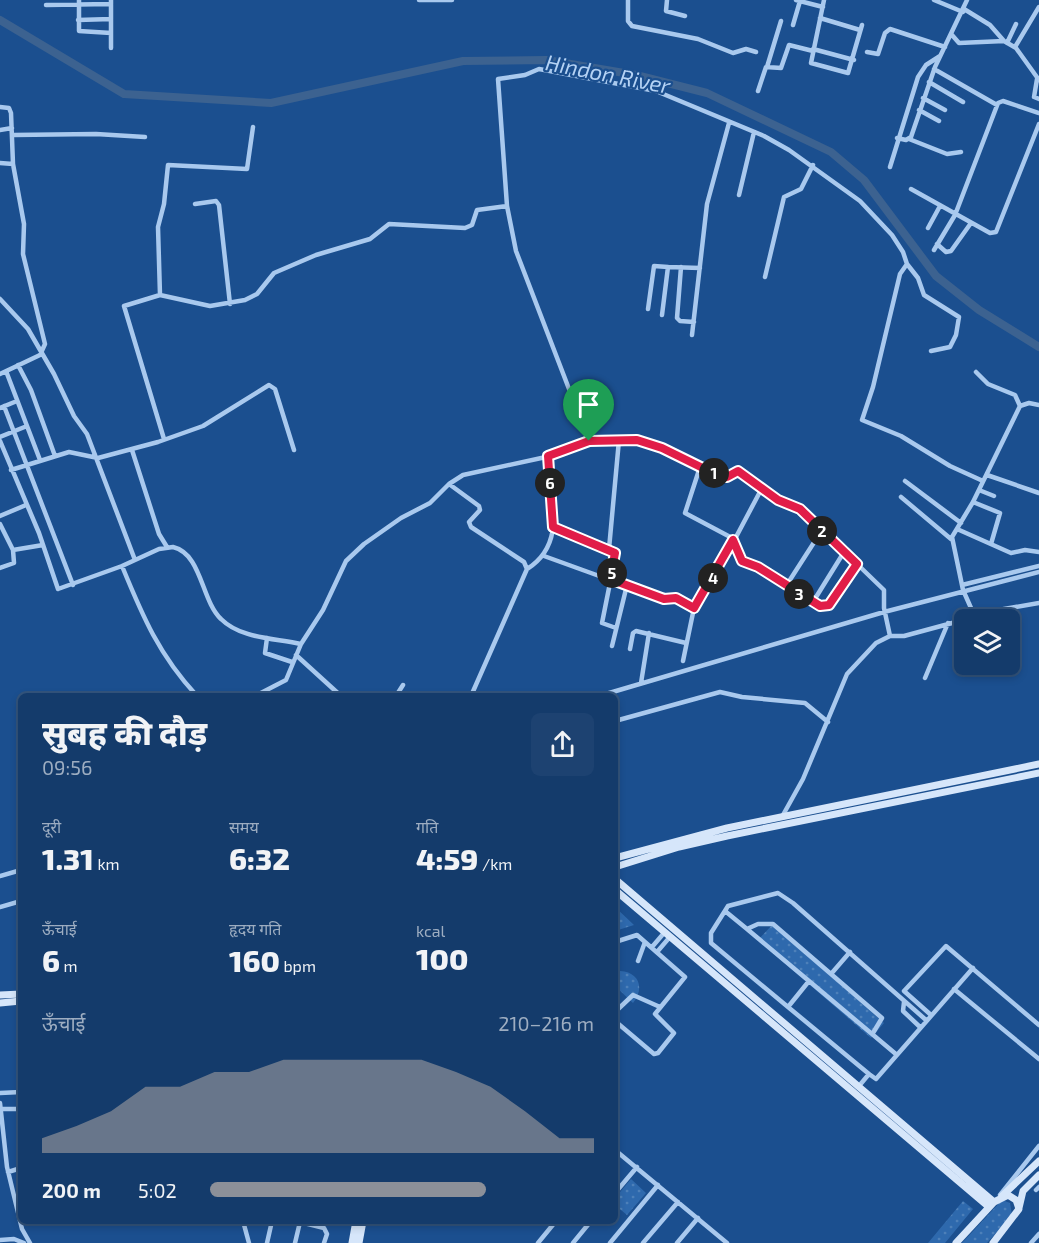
<!DOCTYPE html>
<html lang="hi">
<head>
<meta charset="utf-8">
<style>
	body { margin:0; font-family:"Exo 2","Noto Sans Devanagari",sans-serif; background:#1d4271; color:#f1f3f6; height:100vh; display:flex; flex-direction:column; font-size:22px; white-space:nowrap }
	* { box-sizing:border-box; margin:0 }
	p { font-size:20px; color:#9dadc1 }
	.icon { flex:none; width:33px; height:33px; fill:none; stroke:currentColor; stroke-width:2; stroke-linecap:round; stroke-linejoin:round }
	.map { position:relative; flex:1; overflow:hidden }
	.details { position:absolute; left:18px; top:693px; width:600px; height:531px; display:flex; flex-direction:column; background:#143b6b; border-radius:9px; box-shadow:0 3px 9px #0003,0 0 0 2px #33557e }
	.details>* { flex:none }
	.tools { position:absolute; left:954px; top:609px; display:grid; gap:12px }
	.tools a { display:grid; place-items:center; width:66px; height:66px; border-radius:9px; background:#143b6b; box-shadow:0 3px 9px #0003,0 0 0 2px #33557e; font-size:30px }
	.pin { position:absolute; display:grid; place-items:center; width:51px; height:51px; color:#fff; margin:-62px -26px; border-radius:50% 50% 50% 0; rotate:-45deg; box-shadow:0 0 6px #0007 }
	.pin .icon { rotate:45deg }
	.km { position:absolute; width:30px; height:30px; margin:-15px; border-radius:50%; background:#222; color:#fff; font-size:16px; line-height:30px; text-align:center }
	.round { display:grid; place-items:center; flex:none; width:63px; height:63px; border-radius:9px; background:#1d4271 }
	.head { display:flex; align-items:center; justify-content:space-between; height:102px; padding:0 24px }
	h1 { font-size:33px; font-weight:800; line-height:45px }
	.figures { display:grid; grid-template-columns:repeat(3,1fr); gap:9px; height:102px; padding:6px 24px }
	.figures div { display:grid; align-content:center }
	.figures b { font-size:30px; font-weight:800 }
	.figures small { font-size:16px; font-weight:400 }
	.figures p { font-size:16px }
	.chart { height:168px; padding:12px 24px }
	.chart p { display:flex; justify-content:space-between }
	.chart svg { width:100%; height:108px; margin-top:6px; fill:#8c9099; opacity:.7 }
	ul { padding:0 24px; list-style:none; font-size:20px }
	li { display:grid; grid-template-columns:96px 72px 1fr; align-items:center; height:45px }
	li i { height:15px; border-radius:8px; background:#8c9099 }
	.map>svg:first-child { display:block }
</style>
</head>
<body>
<div class="map">
<svg width="1039" height="1243" viewBox="0 0 1039 1243">
	<defs>
		<pattern id="grass-dots" width="8" height="8" patternUnits="userSpaceOnUse" patternTransform="scale(1.5)"><rect width="8" height="8" fill="#2e69ad"/><path d="M2 2h.1M6 6h.1" fill="none" stroke="#4d80b9" stroke-width="1.8" stroke-linecap="round"/></pattern>
	</defs>
	<rect width="100%" height="100%" fill="#1b4f8f"/>
	<!-- grass -->
	<path fill="url(#grass-dots)" d="M615,907L634,925L615,931Z
		M772,925L884,1023L871,1038L758,940Z
		M620,971C639,972 645,988 633,1003L615,986V972Z
		M631,1179L646,1193L627,1215L615,1205V1198Z
		M1002,1200L1010,1203L1012,1215L987,1243H962Z
		M963,1201L973,1209L945,1243H928Z"/>
	<g fill="none" stroke-linecap="round" stroke-linejoin="round">
		<!-- river -->
		<path stroke="#3c6290" stroke-width="8" d="M0,20L124,94L271,103L463,61L547,60L636,75L707,93L831,152L864,180L936,276L979,310L1039,347"/>
		<!-- street -->
		<path stroke="#a9c9ee" stroke-width="4.5" d="M79,0V31L111,33
			M111,0V48
			M419,0H452
			M628,0V21L632,26L698,39L733,53L746,49L756,52
			M667,0L666,11L685,16
			M796,0L823,7
			M824,0L811,63L848,73L862,25
			M934,0L963,12
			M46,5L111,4
			M964,9L990,25L1004,41L1016,48L1039,80
			M820,18L860,30
			M78,20L111,19
			M793,25L800,1
			M952,35L959,43L1004,41
			M1007,43L1016,24
			M1015,47L1039,7
			M813,49L854,60
			M867,52L878,54L885,33L890,29L945,47
			M767,67L781,21
			M934,69L997,105
			M1037,79L1034,97L1039,99
			M929,82L963,102
			M758,91L766,67L781,68L789,45L813,51
			M923,98L945,110
			M0,107L9,108L11,113L13,164L24,224L23,254L45,344L40,355L0,374
			M919,110L939,121
			M0,130L12,128
			M13,135L96,134L145,137
			M897,138L906,140L911,137L935,67L967,0
			M909,139L947,154L961,152
			M0,163L13,164
			M890,167L918,77L926,65L940,56
			M911,189L990,233L996,232L1039,124
			M739,195L754,132
			M195,204L216,201L219,205L230,304
			M928,228L940,206
			M937,244L946,252L951,251L971,223
			M934,250L955,215L998,103L1003,101L1039,113
			M907,264L900,274L873,387L862,420L901,436L950,466L983,481
			M681,267L677,318L680,321L694,322
			M765,277L784,197L801,189L813,165
			M160,295L158,227L164,204L168,165L247,169L253,127
			M0,299L28,329L54,374L74,416L87,434L135,560
			M648,309L654,266L668,267
			M662,315L668,267L700,268
			M692,335L707,204L729,123
			M18,365L31,390L55,456
			M6,371L40,460
			M4,406L73,585
			M1020,406L1029,403L1039,405
			M0,408L17,401
			M0,437L27,426
			M164,439L124,306L160,295L210,306L245,300L257,294L274,273L316,255L370,239L389,224L465,228L472,225L477,210L507,206
			M0,441L39,533L58,589L122,566L159,549L173,547C202,554 201,600 221,619C241,639 275,638 301,644
			M589,441L637,440L662,448L721,477H727L738,471L779,500L800,509L884,590V608L890,636
			M132,450L159,534L167,547
			M700,467L685,513L734,539
			M11,470L69,452L98,458L158,442L203,426L269,385L275,389L294,450
			M987,475L1039,493
			M905,481L961,523
			M449,484L479,506L480,510L469,522L471,527L524,562L527,569L471,696
			M979,490L994,496
			M901,497L951,539
			M973,502L1000,513L991,544
			M0,516L26,505
			M0,524L13,550L43,545
			M553,527L616,553L602,623L616,628
			M957,529L1011,553L1025,550L1039,552
			M733,541L742,561L758,567L824,607L829,605L857,564
			M609,549L619,440
			M544,556L660,598H676L694,608
			M122,566C143,617 159,655 197,696
			M0,568L14,563L13,550
			M527,569C568,543 550,498 548,456
			M962,585L1039,566
			M786,586L822,530
			M813,602L844,552
			M975,617L963,590L952,537L973,502L1020,406L1015,395L988,384L976,372
			M1004,620L1005,609
			M267,638L265,653L292,662
			M612,646L627,585
			M630,649L633,633L636,631L686,643
			M296,655L341,696
			M683,661L694,608L718,571L762,488
			M971,672L975,664
			M925,678L948,623
			M641,683L649,633
			M255,696L286,680L301,644L323,610L346,561L364,544L401,518L430,503L449,484L463,475L546,457L589,441L516,251L507,206L498,79L525,75L539,69L656,91L764,136L789,150L860,201L892,235L903,252L907,264L918,278L924,295L959,317L956,335L950,347L931,351
			M396,696L403,685
			M599,696L884,612L1039,572
			M615,721L720,692L742,697L805,703L828,722
			M783,815L803,779L847,674L876,643L890,636H904L1004,609L1039,603
			M0,876L21,870
			M0,907L21,901
			M725,911L747,929
			M615,942L637,935L685,977L655,1014L674,1033L658,1053L654,1054L615,1021
			M652,947L664,933
			M657,952L669,938
			M638,961L645,942
			M831,974L850,952
			M809,981L747,929L758,924H773L882,1018L873,1033
			M954,989L1039,1059
			M904,1002L903,1011L920,1027
			M788,1007L869,1074
			M615,1012L633,995L660,1007
			M931,1015L904,991L946,946L1039,1025
			M897,1055L809,981L788,1007L711,943V933L728,906L778,893L793,903L926,1020
			M859,1086L869,1074L876,1079L973,968
			M0,1093L21,1092
			M0,1103L7,1167L22,1229L30,1243
			M1,1109H21
			M615,1150L727,1243
			M8,1172L21,1168
			M1036,1190L1039,1187
			M615,1193L637,1167
			M1000,1195L1039,1146
			M243,1221L249,1243
			M296,1221L324,1228L327,1234L324,1243
			M0,1240L14,1239L24,1243
			M267,1243L272,1221
			M295,1243L300,1222
			M538,1243L556,1221
			M573,1243L591,1221
			M610,1243L658,1185
			M643,1243L678,1202
			M677,1243L698,1218
			M1031,1243L1039,1234"/>
		<!-- secondary -->
		<path stroke="#d6e6fa" stroke-width="7" d="M615,858L727,828L1039,764
			M615,867L679,847L727,836L1039,773
			M615,879L994,1202
			M615,890L989,1207
			M0,995L21,994
			M0,1003L21,1001
			M1002,1196L1039,1161
			M1019,1208L1023,1191L1039,1175
			M352,1243L356,1221
			M359,1243L363,1221
			M956,1243L994,1202L1008,1195L1016,1200L1019,1209L993,1243"/>
	</g>
	<g fill="none" stroke-linecap="round" stroke-linejoin="round">
		<!-- route casing -->
		<g stroke="#fff" stroke-width="12">
			<path id="route" d="M637,440L662,448L721,477H727L738,471L778,500L800,509L857,564L829,605L820,606L758,567L742,561L733,540L694,608L676,598L664,599L610,579L615,553L553,527L548,456L589,441Z"/>
		</g>
		<!-- route -->
		<use href="#route" stroke="#e11d48" stroke-width="8"/>
	</g>
	<g text-anchor="middle" stroke-width="4.5" stroke-linejoin="round" paint-order="stroke">
		<!-- water labels -->
		<g font-size="22" font-style="italic" fill="#b5d3f5" stroke="#1b4f8f">
			<text transform="translate(608 74) rotate(11)" y="8">Hindon River</text>
		</g>
	</g>
</svg>
<div class="tools">
<a><svg class="icon" aria-label="layers" viewBox="0 0 24 24"><path d="M12 4l9 5-9 5-9-5zM3 14l9 5 9-5"/></svg></a>
</div>
<div class="pin" style="left:589px;top:441px;background:#1e9e55"><svg class="icon" aria-label="arrive" viewBox="0 0 24 24"><path d="M6 21V4h12l-3 4 3 4H6"/></svg></div>
<b class="km" style="left:714px;top:473px">1</b>
<b class="km" style="left:822px;top:531px">2</b>
<b class="km" style="left:799px;top:594px">3</b>
<b class="km" style="left:713px;top:578px">4</b>
<b class="km" style="left:612px;top:573px">5</b>
<b class="km" style="left:550px;top:483px">6</b>
<section class="details">
<div class="head"><div><h1>सुबह की दौड़</h1><p>09:56</p></div><a class="round"><svg class="icon" aria-label="share" viewBox="0 0 24 24"><path d="M12 15V3M7 8l5-5 5 5M5 13v7h14v-7"/></svg></a></div>
<div class="figures">
<div><p>दूरी</p><b>1.31<small> km</small></b></div>
<div><p>समय</p><b>6:32</b></div>
<div><p>गति</p><b>4:59<small> /km</small></b></div>
</div>
<div class="figures">
<div><p>ऊँचाई</p><b>6<small> m</small></b></div>
<div><p>हृदय गति</p><b>160<small> bpm</small></b></div>
<div><p>kcal</p><b>100</b></div>
</div>
<div class="chart"><p><span>ऊँचाई</span>210–216 m</p>
<svg viewBox="0 0 160 44" preserveAspectRatio="none"><path d="M0 44V38L10 33L20 27L30 17L40 17L50 11L60 11L70 6L80 6L90 6L100 6L110 6L120 11L130 17L140 27L150 38L160 38V44z"/></svg>
</div>
<ul>
<li><b>200 m</b>5:02<i style="width:72%"></i></li>
</ul>
</section>
</div>
</body>
</html>
